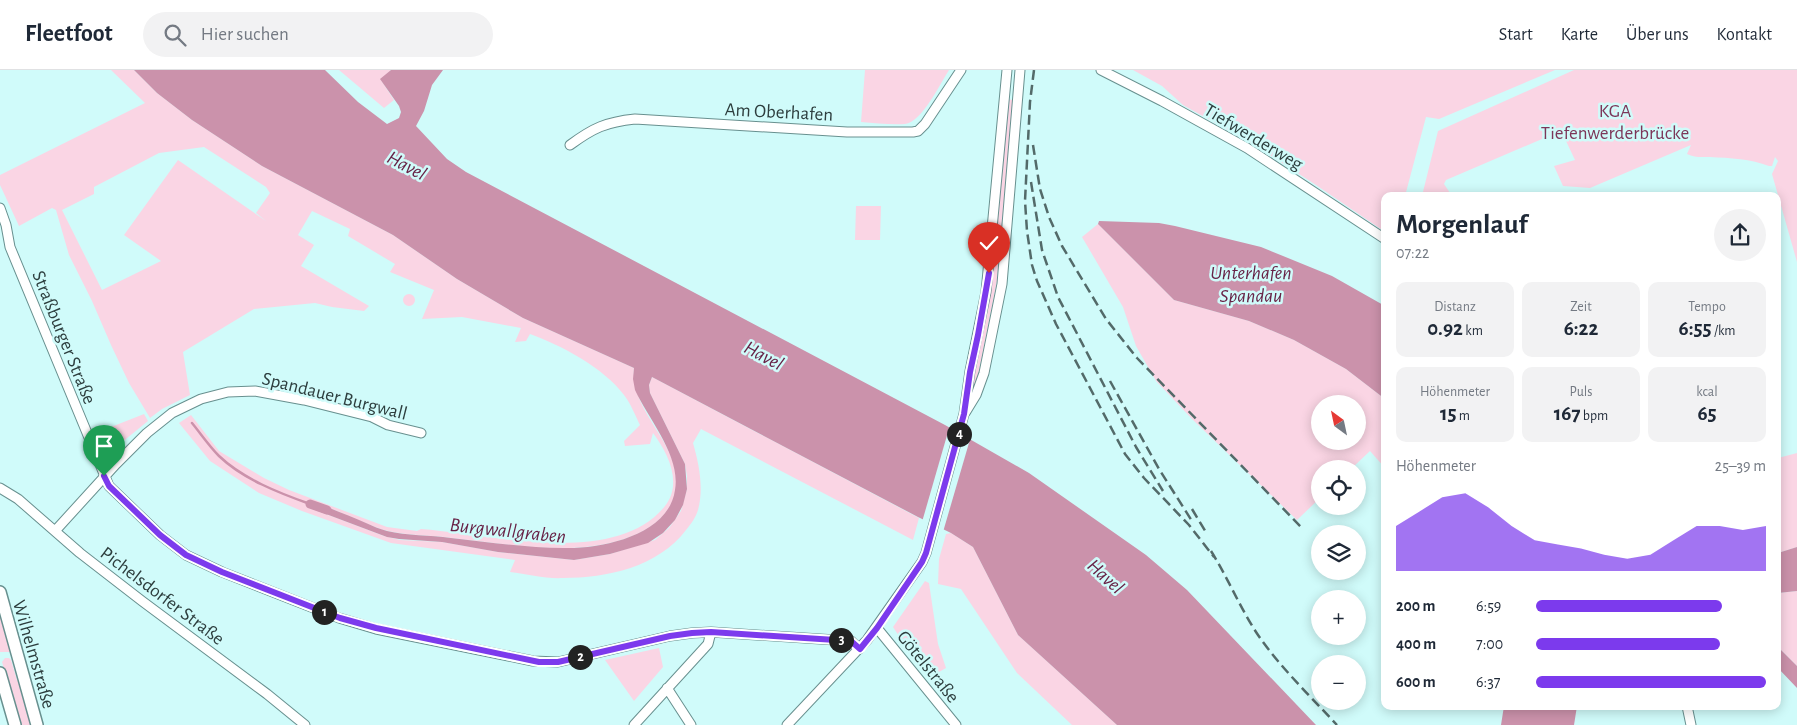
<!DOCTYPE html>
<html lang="de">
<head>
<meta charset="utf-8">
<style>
	body { margin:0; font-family:"Alegreya Sans",sans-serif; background:#f2f2f3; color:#1f2937; height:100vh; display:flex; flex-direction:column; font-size:19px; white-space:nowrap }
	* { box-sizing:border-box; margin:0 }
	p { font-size:16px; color:#747a83 }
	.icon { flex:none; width:28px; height:28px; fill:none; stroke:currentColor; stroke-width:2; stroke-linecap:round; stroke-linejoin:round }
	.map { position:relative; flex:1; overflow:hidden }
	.panel { position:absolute; left:1381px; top:122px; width:400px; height:518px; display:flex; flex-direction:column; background:#fff; border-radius:10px; box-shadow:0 2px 12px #0003 }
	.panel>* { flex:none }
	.needle { width:32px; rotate:327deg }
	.controls { position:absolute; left:1311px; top:325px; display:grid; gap:10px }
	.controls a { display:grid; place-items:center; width:55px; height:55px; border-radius:50%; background:#fff; box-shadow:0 2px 12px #0003; font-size:25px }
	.pin { position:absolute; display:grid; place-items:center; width:42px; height:42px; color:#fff; margin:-51px -21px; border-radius:50% 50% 50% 0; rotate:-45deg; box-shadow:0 0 5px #0007 }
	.pin .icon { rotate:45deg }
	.km { position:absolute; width:25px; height:25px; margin:-12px; border-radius:50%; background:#222; color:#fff; font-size:14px; line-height:25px; text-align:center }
	.round { display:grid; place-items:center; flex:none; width:52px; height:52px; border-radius:26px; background:#f2f2f3 }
	.headline { display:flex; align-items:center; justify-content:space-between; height:85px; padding:0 15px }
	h1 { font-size:28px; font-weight:700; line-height:38px }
	.figures { display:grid; grid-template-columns:repeat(3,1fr); gap:8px; height:85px; padding:5px 15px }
	.figures div { display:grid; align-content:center; border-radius:10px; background:#f2f2f3; text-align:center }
	.figures b { font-size:21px; font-weight:700 }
	.figures small { font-size:14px; font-weight:400 }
	.figures p { font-size:14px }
	.chart { height:140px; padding:10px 15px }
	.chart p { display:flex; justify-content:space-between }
	.chart svg { width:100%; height:90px; margin-top:5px; fill:#7c3aed; opacity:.7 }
	ul { padding:0 15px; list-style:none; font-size:16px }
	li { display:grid; grid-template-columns:80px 60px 1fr; align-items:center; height:38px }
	li i { height:12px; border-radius:6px; background:#7c3aed }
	header { display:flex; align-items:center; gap:30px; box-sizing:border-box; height:70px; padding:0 25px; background:#fff; border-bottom:1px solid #e0e1e3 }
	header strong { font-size:24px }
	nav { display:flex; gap:28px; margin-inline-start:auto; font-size:18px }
	.search { width:350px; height:45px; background:#f2f2f3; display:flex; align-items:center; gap:12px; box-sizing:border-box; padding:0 18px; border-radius:28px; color:#747a83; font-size:19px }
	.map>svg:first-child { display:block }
</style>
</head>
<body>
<header>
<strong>Fleetfoot</strong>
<div class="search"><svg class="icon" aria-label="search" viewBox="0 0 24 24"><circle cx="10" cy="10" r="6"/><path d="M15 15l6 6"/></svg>Hier suchen</div>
<nav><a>Start</a><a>Karte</a><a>Über uns</a><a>Kontakt</a></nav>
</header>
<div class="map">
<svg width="1797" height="655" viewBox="0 0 1797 655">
	<rect width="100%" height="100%" fill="#d0fbfa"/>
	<!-- green -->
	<path fill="#fad5e4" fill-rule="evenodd" d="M111,0H134L157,23L192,50L262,96L393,165L457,209L523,248L634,298C630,343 681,373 676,418C670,465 605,478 565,478C527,479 490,472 452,468C431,465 409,466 388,461C379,459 371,455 363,452C347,445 330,438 314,432L318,441L384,466L400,470L442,472L498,482L574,490L610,484L655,470L669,458L681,441L687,419V406L685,394L650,323L649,315L652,307L919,448L913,470L701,359L693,373C699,394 704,418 698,440C696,447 691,454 686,460C658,497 607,508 563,508C546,509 527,504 510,502L515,490L391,473L302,441L259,423L210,391L179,353L191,345L219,381L264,408L289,420L387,457L417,461L421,459C489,464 616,498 665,436C683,413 668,383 653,363L650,374L625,376L624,371L640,355C635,345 631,334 624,325C604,298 561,275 530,264L526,271L515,272L521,258L462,247L422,249L434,220L390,202L395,194L348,166L350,159L312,141L298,165L314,175L301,196L369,236L364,241L332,237L315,233L254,239L183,282L190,325L162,339L150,348L129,313L111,275L92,231L69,185L56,140L52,138L19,156L0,115V105L145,33ZM204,77L266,117L270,123L256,143L266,151L178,90L124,165L161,191L102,220L62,140L94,124V117L159,83Z
		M339,0H391L381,10L394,30L384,38Z
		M865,0H949C940,14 922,52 905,54C891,55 875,53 861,52Z
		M1133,0H1555L1439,49L1426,47L1405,126H1385V162L1316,115L1251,73L1183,35L1162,16Z
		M1574,0H1797V192L1772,104L1778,91L1775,87L1772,96H1769C1751,89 1730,88 1710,87C1701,87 1695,88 1687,84L1691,75L1590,118L1563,116L1554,96L1575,90L1566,71L1563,60L1446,110L1444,114L1452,126H1422L1438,61Z
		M1007,29L1013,30L997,211L979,301L972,323L974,300L986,247L991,210Z
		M856,136H881L880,170H855Z
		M1098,154L1174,230L1249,251L1294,270L1346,299L1385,329V398L1370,381L1351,399H1320V428L1297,450L1192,349L1156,311L1136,276L1123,237L1082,167ZM1320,334H1358V371H1320Z
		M403 230a6 6 0 1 1 12 0a6 6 0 1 1-12 0Z
		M144,344L148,351L121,373C114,370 106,370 103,362L106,359Z
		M1797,383V477L1778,483V388Z
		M951,463L973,477L1018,565L1117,655H1072L1017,603L961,519L938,514L939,489L946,464Z
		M925,511L929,513L938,574L946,598L932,606L903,572L893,557Z
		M1797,521V596L1778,577V523Z
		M0,538L12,581L11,582H0Z
		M659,578L663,597L634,631L605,590Z
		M5,588H9L11,590L17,610L22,617L34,655H21L2,592Z"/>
	<!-- water -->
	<path fill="#cb92ab" d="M134,0H325L358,32L387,54L399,48L401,42L399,36L380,9L391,0H443L432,15L424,41L416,56L447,89L466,102L945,355L1029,403L1146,485L1187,520L1316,655H1117L1018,565L973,477L951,463L918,447L652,307L649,315L650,323L685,394L687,419L683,435L675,450L663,463L648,473L610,484L574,490L498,482L442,472L399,469L387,467L318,441L313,431C331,439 348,445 366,453C373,456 379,459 387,461C407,466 430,465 451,468C489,472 526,478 564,478C602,479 669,465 675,420C681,386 649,350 635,320L633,309L634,298L523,248L457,209L393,165L262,96L192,50L157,23Z
		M1099,151L1159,153L1175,156L1261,177L1332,206L1385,236V329L1346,299L1294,270L1249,251L1174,230L1098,154Z
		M1797,477V521L1778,523V483Z
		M1778,577L1797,596V618L1778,598Z
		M1504,636H1577L1574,655H1501Z"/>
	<!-- pier -->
	<path fill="#d0fbfa" d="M950,355L971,366L943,462L922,452Z"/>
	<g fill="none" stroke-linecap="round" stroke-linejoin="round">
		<!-- stream -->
		<path stroke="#cb92ab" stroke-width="2.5" d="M192,353C201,364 209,376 219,386C243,409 279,423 310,434"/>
		<!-- canal -->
		<path stroke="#cb92ab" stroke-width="9" d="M310,434L327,440"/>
		<!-- minor casing -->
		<g stroke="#68908f" stroke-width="11">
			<path id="minor" d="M1101,0L1162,31L1247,78L1385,169
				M570,75C593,58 606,52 635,49L847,62H913L918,61L925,54L961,0
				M0,138L6,155L10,177L109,416L160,465L186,485L222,502L339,548L376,559L533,591L558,592L670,566L692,563L711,562L851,571L859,579
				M965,343L976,325L984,303L1002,214L1020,0
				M0,418L18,429L80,483L142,531L267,624L305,655
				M55,461L116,394L147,363L172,343L201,329L228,322L255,321L304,330L372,347L388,355L421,363
				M877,558L956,655
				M667,618L691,655
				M1687,636L1691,655
				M634,655L708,574L711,562
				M787,655L867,570L922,492L926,483L964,344L970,301L986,222L1007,0"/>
		</g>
		<!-- major casing -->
		<g stroke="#68908f" stroke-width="14">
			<path id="major" d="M0,522L37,655
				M0,603L15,655"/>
		</g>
		<!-- minor -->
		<use href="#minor" stroke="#fff" stroke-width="9"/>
		<!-- major -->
		<use href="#major" stroke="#fff" stroke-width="11"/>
		<!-- rail -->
		<path stroke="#536a69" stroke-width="2.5" stroke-dasharray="10 5" stroke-linecap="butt" d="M1034,0L1030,32L1025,131L1027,161L1032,195L1037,211L1056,254L1125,384L1144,408L1189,455L1214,487
			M1033,75L1040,119L1049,147L1062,176L1106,249L1137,288L1301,457
			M1031,112L1042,180L1058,227L1136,377L1163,421
			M1110,311L1159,399L1192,451
			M1192,439L1207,464
			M1211,481C1228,508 1240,538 1258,565C1280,597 1310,626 1337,655"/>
	</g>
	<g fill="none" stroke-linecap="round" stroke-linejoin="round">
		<!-- route casing -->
		<g stroke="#fff" stroke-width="10">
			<path id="route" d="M104,406L109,416L160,465L186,485L222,502L340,548L376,558L539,592H558L670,566L692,563L711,562L851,571L860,579L877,558L922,492L926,483L964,344L970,302L978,265L989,203"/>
		</g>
		<!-- route -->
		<use href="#route" stroke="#7c3aed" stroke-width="6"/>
	</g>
	<g text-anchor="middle" stroke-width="5" stroke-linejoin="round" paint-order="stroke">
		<!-- park labels -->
		<g font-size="19" fill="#7c3659" stroke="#d0fbfa">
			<text x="1615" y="47">KGA<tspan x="1615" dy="22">Tiefenwerderbrücke</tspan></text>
		</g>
		<!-- street labels -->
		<g font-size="19" fill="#2d3e3e" stroke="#d0fbfa">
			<text transform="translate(779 41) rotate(3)" y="7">Am Oberhafen</text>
			<text transform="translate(1254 66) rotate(31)" y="7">Tiefwerderweg</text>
			<text transform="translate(65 267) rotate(68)" y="7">Straßburger Straße</text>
			<text transform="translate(335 325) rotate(14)" y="7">Spandauer Burgwall</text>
			<text transform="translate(163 525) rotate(37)" y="7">Pichelsdorfer Straße</text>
			<text transform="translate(35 584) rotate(74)" y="7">Wilhelmstraße</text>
			<text transform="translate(929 596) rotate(51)" y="7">Götelstraße</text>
		</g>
		<!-- water labels -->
		<g font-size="20" font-style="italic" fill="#672246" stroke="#d0fbfa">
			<text transform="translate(407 95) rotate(28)" y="7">Havel</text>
			<text x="1251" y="209">Unterhafen<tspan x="1251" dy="23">Spandau</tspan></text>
			<text transform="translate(764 285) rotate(28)" y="7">Havel</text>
			<text transform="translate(508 460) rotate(6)" y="7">Burgwallgraben</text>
			<text transform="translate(1106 506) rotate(42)" y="7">Havel</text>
		</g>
	</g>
</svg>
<div class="controls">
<a><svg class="needle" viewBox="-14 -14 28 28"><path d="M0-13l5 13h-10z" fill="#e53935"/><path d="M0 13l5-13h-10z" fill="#747a83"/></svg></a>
<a><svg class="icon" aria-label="locate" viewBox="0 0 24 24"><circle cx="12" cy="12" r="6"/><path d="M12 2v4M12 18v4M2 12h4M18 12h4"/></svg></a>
<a><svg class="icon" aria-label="layers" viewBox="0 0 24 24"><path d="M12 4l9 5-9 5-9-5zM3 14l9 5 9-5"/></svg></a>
<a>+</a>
<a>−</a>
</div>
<div class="pin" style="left:104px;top:406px;background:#1e9e55"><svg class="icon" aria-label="arrive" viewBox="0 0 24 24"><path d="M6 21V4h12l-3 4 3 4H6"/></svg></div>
<div class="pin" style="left:989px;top:203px;background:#d93025"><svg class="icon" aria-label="check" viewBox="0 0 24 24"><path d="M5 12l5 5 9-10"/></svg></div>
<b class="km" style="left:324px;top:542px">1</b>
<b class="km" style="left:580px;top:587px">2</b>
<b class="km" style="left:841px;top:570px">3</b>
<b class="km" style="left:959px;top:364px">4</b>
<section class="panel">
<div class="headline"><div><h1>Morgenlauf</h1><p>07:22</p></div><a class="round"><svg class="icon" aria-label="share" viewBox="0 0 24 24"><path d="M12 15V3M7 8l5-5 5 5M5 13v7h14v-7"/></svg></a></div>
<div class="figures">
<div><p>Distanz</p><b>0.92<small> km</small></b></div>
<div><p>Zeit</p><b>6:22</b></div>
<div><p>Tempo</p><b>6:55<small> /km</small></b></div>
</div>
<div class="figures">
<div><p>Höhenmeter</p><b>15<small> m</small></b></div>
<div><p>Puls</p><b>167<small> bpm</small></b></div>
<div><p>kcal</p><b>65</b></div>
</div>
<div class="chart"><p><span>Höhenmeter</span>25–39 m</p>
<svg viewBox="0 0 160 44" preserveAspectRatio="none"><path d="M0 44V22L10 15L20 8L30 6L40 13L50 22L60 29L70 31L80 33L90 36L100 38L110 36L120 29L130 22L140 22L150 24L160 22V44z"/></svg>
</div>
<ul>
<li><b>200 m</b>6:59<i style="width:81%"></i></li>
<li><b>400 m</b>7:00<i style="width:80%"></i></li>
<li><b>600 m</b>6:37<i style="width:100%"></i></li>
</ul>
</section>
</div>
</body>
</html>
